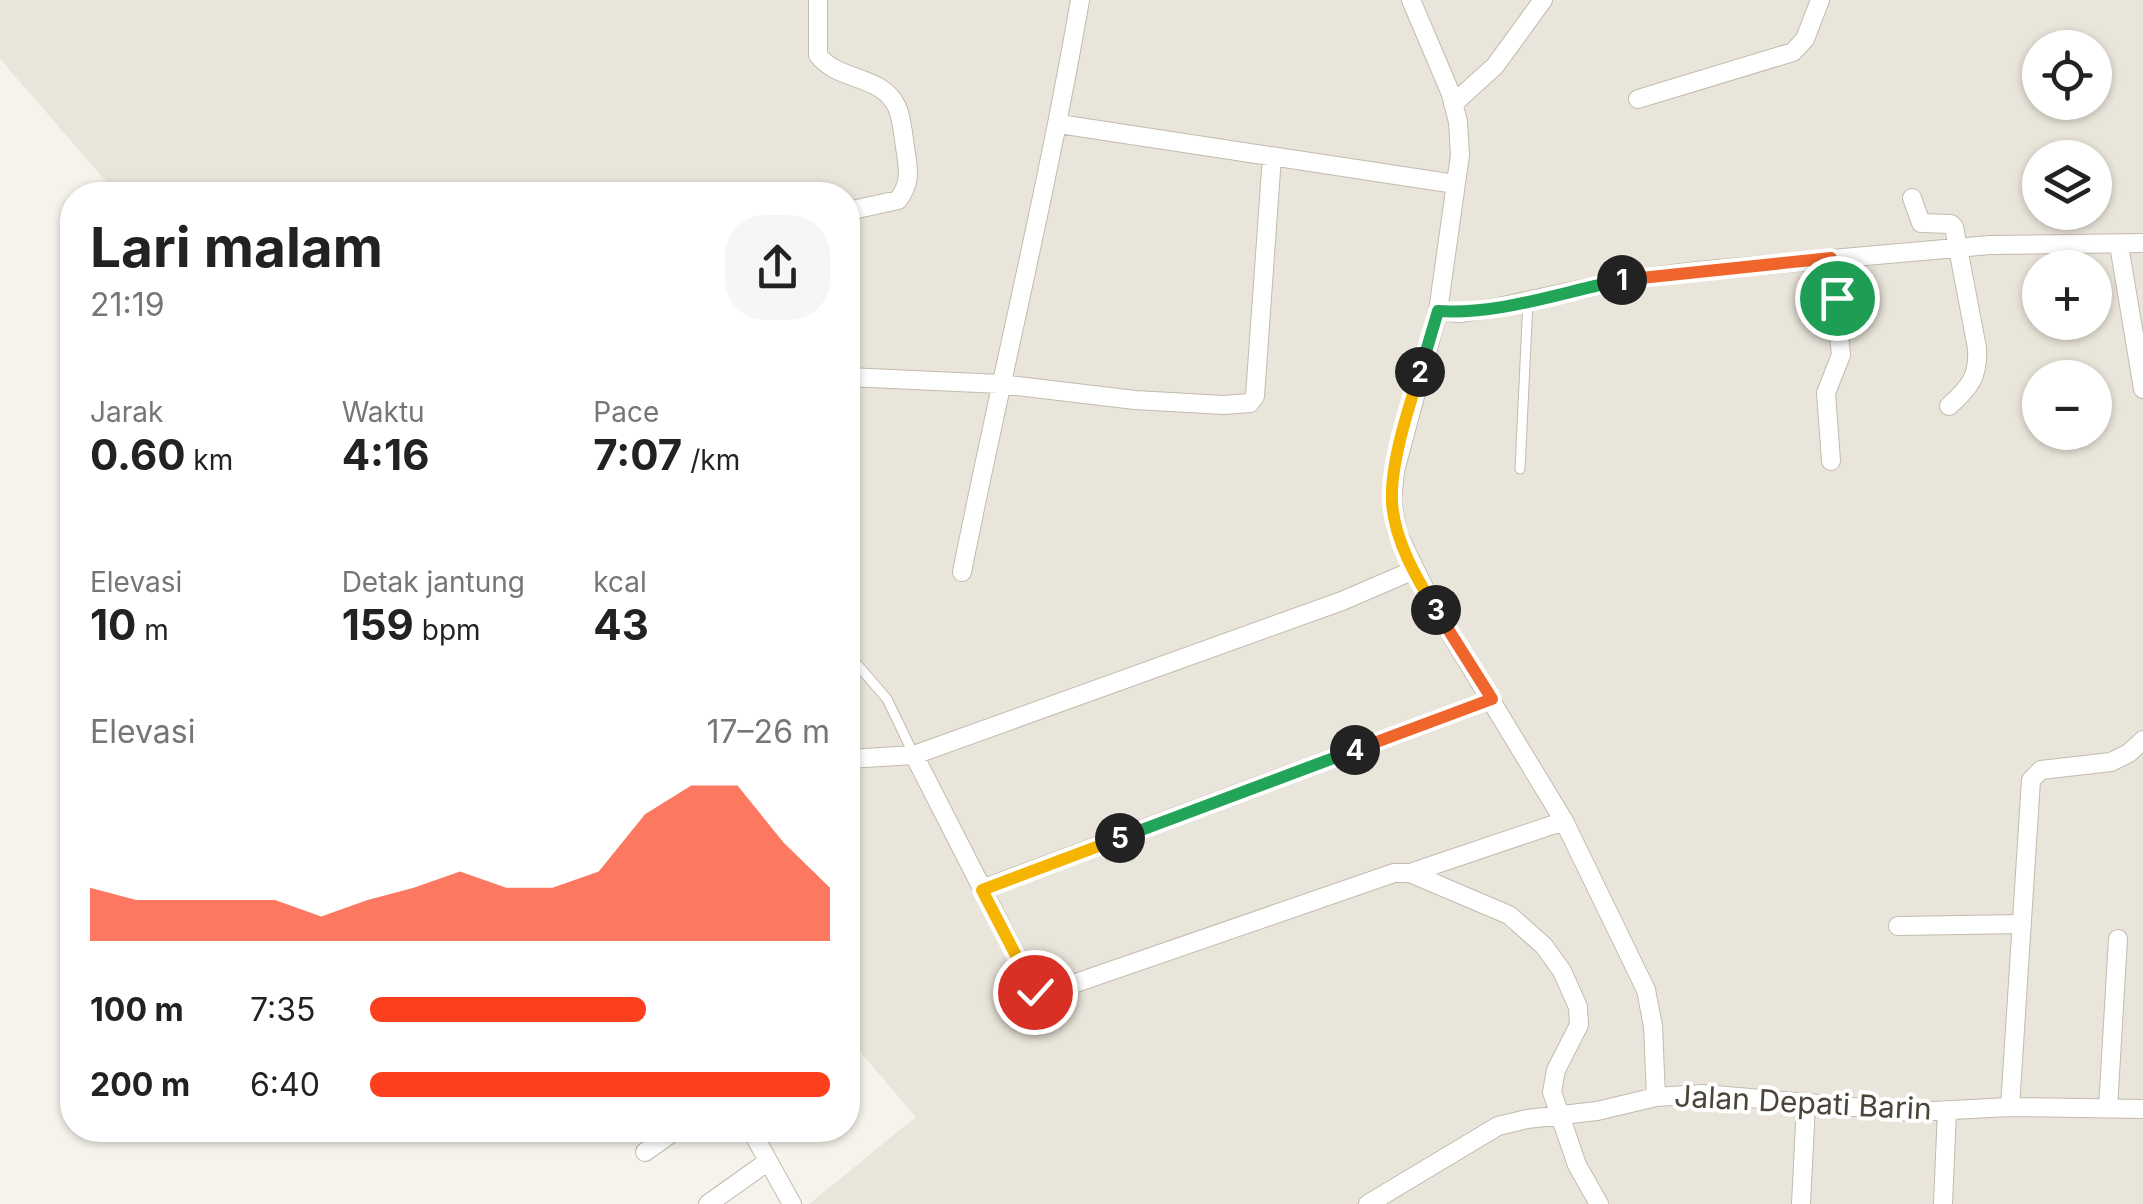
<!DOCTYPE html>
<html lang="id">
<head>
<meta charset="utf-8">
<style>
	body { margin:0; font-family:Inter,sans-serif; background:#f6f6f6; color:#222; height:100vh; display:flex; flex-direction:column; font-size:38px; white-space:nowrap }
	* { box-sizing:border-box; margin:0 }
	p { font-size:32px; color:#767676 }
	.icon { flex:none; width:55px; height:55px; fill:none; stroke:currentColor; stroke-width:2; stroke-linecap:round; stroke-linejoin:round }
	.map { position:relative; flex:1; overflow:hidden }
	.drawer { position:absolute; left:60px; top:182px; width:800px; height:960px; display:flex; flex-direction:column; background:#fff; border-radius:40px; box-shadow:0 2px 8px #0004 }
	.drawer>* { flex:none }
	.controls { position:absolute; left:2022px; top:30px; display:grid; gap:20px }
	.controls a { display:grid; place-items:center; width:90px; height:90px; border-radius:50%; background:#fff; box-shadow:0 2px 8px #0004; font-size:50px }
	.pin { position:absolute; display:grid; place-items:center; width:85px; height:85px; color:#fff; margin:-42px; border:5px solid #fff; border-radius:50%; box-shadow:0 2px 10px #0007 }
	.km { position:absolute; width:50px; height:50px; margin:-25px; border-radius:50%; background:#222; color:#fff; font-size:28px; line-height:50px; text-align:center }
	.round { display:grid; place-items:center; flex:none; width:105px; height:105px; border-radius:40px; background:#f6f6f6 }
	.head { display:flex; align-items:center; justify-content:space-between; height:170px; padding:0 30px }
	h1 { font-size:55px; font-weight:700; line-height:75px }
	.metrics { display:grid; grid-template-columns:repeat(3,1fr); gap:15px; height:170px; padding:10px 30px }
	.metrics div { display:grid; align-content:center }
	.metrics b { font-size:42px; font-weight:700 }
	.metrics small { font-size:28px; font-weight:400 }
	.metrics p { font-size:28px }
	.chart { height:280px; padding:20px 30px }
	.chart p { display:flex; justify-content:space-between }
	.chart svg { width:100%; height:180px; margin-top:10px; fill:#fc3f1d; opacity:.7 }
	ul { padding:0 30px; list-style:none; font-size:32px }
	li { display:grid; grid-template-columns:160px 120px 1fr; align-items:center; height:75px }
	li i { height:25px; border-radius:12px; background:#fc3f1d }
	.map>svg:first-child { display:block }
</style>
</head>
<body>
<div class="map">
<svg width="2143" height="1204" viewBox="0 0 2143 1204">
	<rect width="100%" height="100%" fill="#f6f3ec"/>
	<!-- residential -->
	<path fill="#eae5da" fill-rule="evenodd" d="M0,0H2143V1204H809L916,1117L848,1038V195H118L0,59ZM2040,48H2095V102H2040ZM2040,158H2095V212H2040ZM2040,268H2095V322H2040ZM2040,378H2095V432H2040Z"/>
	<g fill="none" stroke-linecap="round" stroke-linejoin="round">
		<!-- lane casing -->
		<g stroke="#c2bbae" stroke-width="11">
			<path id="lane" d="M1520,469L1528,301
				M856,663L887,699L914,755"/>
		</g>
		<!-- street casing -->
		<g stroke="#c2bbae" stroke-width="20">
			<path id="street" d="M818,0V55C838,82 882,74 897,107C902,118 903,134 905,147C908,168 912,182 898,200L848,211
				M1411,0L1451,94L1458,122L1460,155L1438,311L1395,471L1392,501L1397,532L1430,600L1564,821L1646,990L1653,1026L1656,1097
				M1638,99L1793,52L1805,39L1820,0
				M1453,104L1495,66L1543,0
				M1059,124L1455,184
				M1912,198L1921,223L1951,224L1954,227L1977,348C1979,377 1969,388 1949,406
				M2119,245L2143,389
				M1438,311L1459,313L1494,308L1619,281L1697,271L1990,245L2143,243
				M848,377L1000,384L1135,400L1224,405L1250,403L1255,396L1272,156
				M1831,461L1826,393L1841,355L1831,258
				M962,572C1000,381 1047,192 1080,0
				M914,755L1035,992L1041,995L1394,873H1410L1564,821
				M848,759L914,755L1342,601L1414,570
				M1410,873L1509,915L1544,946L1562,971L1578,1007L1579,1025L1556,1070L1552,1092L1577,1165L1599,1204
				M982,889L1492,699
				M1898,926L2022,924
				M2010,1107L2031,780L2041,770L2111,762L2129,753L2143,740
				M2108,1108L2118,939
				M751,1130L792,1204
				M645,1152L676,1130
				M708,1204L767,1162
				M1368,1204L1498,1126L1527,1119L1597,1111L1656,1097L1703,1094L1913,1112L2010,1107L2143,1109
				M1801,1204L1806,1104
				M1943,1204L1947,1110"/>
		</g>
		<!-- lane -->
		<use href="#lane" stroke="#fff" stroke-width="9"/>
		<!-- street -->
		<use href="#street" stroke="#fff" stroke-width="18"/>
	</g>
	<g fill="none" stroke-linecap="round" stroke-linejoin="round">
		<!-- split-1 casing -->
		<g stroke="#fff" stroke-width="20">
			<path id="split-1" d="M1622,280L1831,258L1837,298"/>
		</g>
		<!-- split-2 casing -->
		<g stroke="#fff" stroke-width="20">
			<path id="split-2" d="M1420,372L1438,311C1500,315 1562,292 1622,280"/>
		</g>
		<!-- split-3 casing -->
		<g stroke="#fff" stroke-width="20">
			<path id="split-3" d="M1420,372C1408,409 1390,465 1392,502C1394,540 1417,579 1436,610"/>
		</g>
		<!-- split-4 casing -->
		<g stroke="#fff" stroke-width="20">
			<path id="split-4" d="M1355,750L1492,699L1436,610"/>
		</g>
		<!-- split-5 casing -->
		<g stroke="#fff" stroke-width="20">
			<path id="split-5" d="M1120,838L1355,750"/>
		</g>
		<!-- split-6 casing -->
		<g stroke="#fff" stroke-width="20">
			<path id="split-6" d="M1035,992L982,890L1120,838"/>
		</g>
		<!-- split-1 -->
		<use href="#split-1" stroke="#f0652b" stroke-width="12"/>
		<!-- split-2 -->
		<use href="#split-2" stroke="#22a559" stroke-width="12"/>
		<!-- split-3 -->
		<use href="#split-3" stroke="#f5b400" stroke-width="12"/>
		<!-- split-4 -->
		<use href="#split-4" stroke="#f0652b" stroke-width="12"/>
		<!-- split-5 -->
		<use href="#split-5" stroke="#22a559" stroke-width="12"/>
		<!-- split-6 -->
		<use href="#split-6" stroke="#f5b400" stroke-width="12"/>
	</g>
	<g text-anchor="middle" stroke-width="8" stroke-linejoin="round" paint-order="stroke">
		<!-- street labels -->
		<g font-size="30" fill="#4b4439" stroke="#fff">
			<text transform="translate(1803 1103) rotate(3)" y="10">Jalan Depati Barin</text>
		</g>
	</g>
</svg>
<div class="controls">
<a><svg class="icon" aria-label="locate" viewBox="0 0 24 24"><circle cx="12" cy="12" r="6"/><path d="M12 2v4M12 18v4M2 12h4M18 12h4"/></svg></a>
<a><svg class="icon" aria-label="layers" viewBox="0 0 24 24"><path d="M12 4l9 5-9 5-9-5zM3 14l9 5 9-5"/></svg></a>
<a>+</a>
<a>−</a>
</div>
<div class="pin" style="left:1837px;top:298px;background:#1e9e55"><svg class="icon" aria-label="arrive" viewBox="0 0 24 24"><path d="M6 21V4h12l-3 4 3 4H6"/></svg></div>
<div class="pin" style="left:1035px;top:992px;background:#d93025"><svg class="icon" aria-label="check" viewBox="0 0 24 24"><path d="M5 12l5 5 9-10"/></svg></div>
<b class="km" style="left:1622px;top:280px">1</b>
<b class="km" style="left:1420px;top:372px">2</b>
<b class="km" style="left:1436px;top:610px">3</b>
<b class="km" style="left:1355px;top:750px">4</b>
<b class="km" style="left:1120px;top:838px">5</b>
<section class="drawer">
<div class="head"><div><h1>Lari malam</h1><p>21:19</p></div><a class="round"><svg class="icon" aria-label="share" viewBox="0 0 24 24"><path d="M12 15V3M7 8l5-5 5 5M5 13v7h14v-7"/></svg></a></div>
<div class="metrics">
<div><p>Jarak</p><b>0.60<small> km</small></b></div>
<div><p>Waktu</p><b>4:16</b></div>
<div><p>Pace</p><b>7:07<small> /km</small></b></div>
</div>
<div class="metrics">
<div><p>Elevasi</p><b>10<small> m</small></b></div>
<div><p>Detak jantung</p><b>159<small> bpm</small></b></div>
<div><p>kcal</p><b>43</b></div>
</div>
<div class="chart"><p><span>Elevasi</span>17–26 m</p>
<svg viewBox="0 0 160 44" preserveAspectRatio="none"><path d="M0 44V31L10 34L20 34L30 34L40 34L50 38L60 34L70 31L80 27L90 31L100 31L110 27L120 13L130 6L140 6L150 20L160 31V44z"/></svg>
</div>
<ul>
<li><b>100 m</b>7:35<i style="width:60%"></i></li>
<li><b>200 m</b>6:40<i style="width:100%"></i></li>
</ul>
</section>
</div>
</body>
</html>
